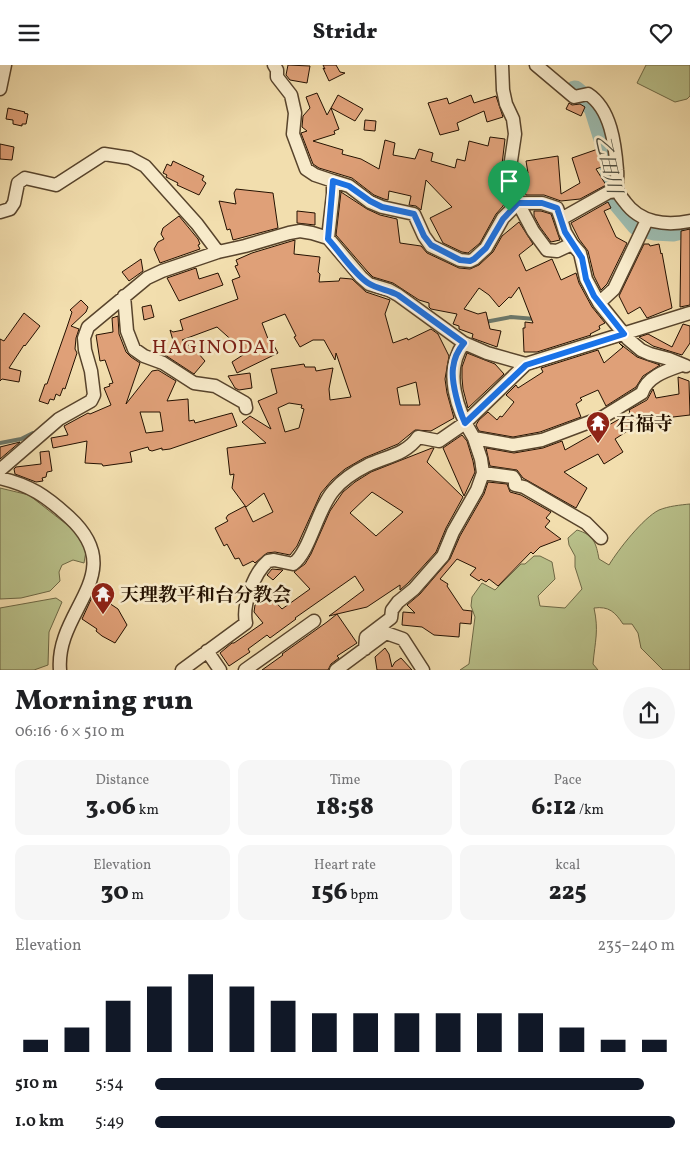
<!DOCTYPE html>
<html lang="en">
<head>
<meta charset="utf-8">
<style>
	body { margin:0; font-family:Vollkorn,"Noto Serif JP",serif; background:#f6f6f6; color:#202124; height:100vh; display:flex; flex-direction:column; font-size:19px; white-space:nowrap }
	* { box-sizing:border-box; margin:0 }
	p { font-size:16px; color:#757577 }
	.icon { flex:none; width:28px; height:28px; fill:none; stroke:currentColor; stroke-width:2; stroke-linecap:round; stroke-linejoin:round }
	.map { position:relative; height:605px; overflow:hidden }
	.sheet { display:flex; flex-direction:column; background:#fff; flex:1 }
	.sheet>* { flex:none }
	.pin { position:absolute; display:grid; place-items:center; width:42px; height:42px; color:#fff; margin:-51px -21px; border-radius:50% 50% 50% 0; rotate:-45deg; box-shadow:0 0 5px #0007 }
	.pin .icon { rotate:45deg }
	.round { display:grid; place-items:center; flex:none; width:52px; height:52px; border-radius:26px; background:#f6f6f6 }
	.overview { display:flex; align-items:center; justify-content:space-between; height:85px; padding:0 15px }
	h1 { font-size:28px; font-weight:800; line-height:38px }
	.stats { display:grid; grid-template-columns:repeat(3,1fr); gap:8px; height:85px; padding:5px 15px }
	.stats div { display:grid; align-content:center; border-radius:12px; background:#f6f6f6; text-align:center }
	.stats b { font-size:25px; font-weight:800 }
	.stats small { font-size:14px; font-weight:400 }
	.stats p { font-size:14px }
	.chart { height:140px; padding:10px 15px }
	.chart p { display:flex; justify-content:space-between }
	.chart svg { width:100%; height:90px; margin-top:5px; stroke:#111827; stroke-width:6 }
	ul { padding:0 15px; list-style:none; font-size:16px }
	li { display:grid; grid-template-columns:80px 60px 1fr; align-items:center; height:38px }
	li i { height:12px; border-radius:6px; background:#111827 }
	header { display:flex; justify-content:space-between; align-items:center; height:65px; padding:0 15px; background:#fff; font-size:22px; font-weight:800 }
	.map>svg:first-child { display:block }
</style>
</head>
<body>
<header><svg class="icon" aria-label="menu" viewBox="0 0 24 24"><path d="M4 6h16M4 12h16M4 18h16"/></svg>Stridr<svg class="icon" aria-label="heart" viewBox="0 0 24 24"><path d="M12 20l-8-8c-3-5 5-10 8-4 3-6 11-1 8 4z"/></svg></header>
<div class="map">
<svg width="690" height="605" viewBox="0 0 690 605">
	<rect width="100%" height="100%" fill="#f2deae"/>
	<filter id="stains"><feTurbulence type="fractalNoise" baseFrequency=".004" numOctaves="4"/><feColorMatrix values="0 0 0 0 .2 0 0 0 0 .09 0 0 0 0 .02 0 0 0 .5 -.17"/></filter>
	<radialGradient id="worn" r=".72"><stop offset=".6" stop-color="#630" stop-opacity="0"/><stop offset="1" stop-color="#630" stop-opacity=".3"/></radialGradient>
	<!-- green -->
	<path fill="#b9c18b" stroke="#6e6946" d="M646,0H690V31L687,34L675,37L637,18Z
		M0,423L29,430L75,466L86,486L84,498L73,495L62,500L59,507L60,516L50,526L21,533L0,534Z
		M690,439V605H663L641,583L638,568L632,559H623C615,547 609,541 594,543C599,566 595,576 593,599L598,605H460L469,599L475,552L471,541L472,532L482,518L495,525L521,499H525L534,491H540L552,497L555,514L538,531L540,541L565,543L582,524L575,502V491L569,480L568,473L577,465C594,470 596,478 599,494L609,500C618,485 643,453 659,445C669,441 680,440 690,439Z
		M56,533L62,537L49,567L48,600L34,605H0V543Z"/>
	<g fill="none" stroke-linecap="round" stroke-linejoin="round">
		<!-- stream -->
		<path stroke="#6c7769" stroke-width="4" d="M634,170L637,160
			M485,257L511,252L535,254
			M0,378L21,374L33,368"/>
		<!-- river -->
		<path stroke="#9cbbaf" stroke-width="21" d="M575,26L594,42L609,90L613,131L637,160L654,165L673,166L690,162"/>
	</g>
	<!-- building -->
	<path fill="#dfa078" stroke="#241101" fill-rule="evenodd" d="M288,0L310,1L307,18L290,15L286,10Z
		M323,0H336L340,7L345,8L329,16L323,3L325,4Z
		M317,28L327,50L331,43L339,64L334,66L335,69L313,76L343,85L342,89L361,94L379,104L385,75L395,78L393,90L415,94L419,84L433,88L431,96L455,103L457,94L465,96L469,76L488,81L490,72L505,74L501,108L506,127V133L503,141L496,149L480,178L468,188L462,187L443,178L430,153L452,142L426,115L421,145L416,141L409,140L411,131L389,126L388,135L384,134L374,130L352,113L319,103L313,99L301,68L307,66L302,62L303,51L310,43L306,32Z
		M338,30L363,44L355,56L331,43Z
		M471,30L474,38L496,31L503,52L487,57L484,46L457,58L459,65L440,70L428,38L447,33L449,39Z
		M569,38L572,40L580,39L585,42L581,51L566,44Z
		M8,43L25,47L24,48L28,49L26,59H22V61L13,59V55L6,54Z
		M365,55L376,56L375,66L364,65Z
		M0,79L14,82L12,95L0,94Z
		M598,84L604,101L596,104L606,120L580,134L561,136L544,130H526L519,111L528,108L526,96L558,91L561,129L580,118L572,93Z
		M173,96L204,111L202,115L206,118L199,130L177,120L178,118L166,112L167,110L163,108L167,99L171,101Z
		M236,124L273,128L278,163L233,175L230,164L227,165L219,136L236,139L234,128Z
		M341,127L367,144L380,150L397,154L400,178L421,181L427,188L459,203L470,204L479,200L493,187L502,171L519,157L533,179L519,190L526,206L552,194L561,215L576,208L579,218L592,242L605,258L599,261L600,264L590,269L591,270L537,287H524L523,263H525V257L533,258L519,222L511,233L509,232L499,242L489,230L479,223L464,244L478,249L486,247L490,264L501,266L497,282L472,273L473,269L459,264V261L453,259L457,249L431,244L429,242V238L419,235L393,218L373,212L367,206L336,170Z
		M608,137L611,143L604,146L616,172L627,178L607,219L601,225L594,211L588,186L579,174L571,158Z
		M297,146L315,148V160L297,158Z
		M534,146H541L551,149L560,175L551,177L540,162L534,151Z
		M179,151L198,174L200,179L198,180L200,184L160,198L154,184L158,177L164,174L161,169L163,163Z
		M690,164V240L680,242L681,166Z
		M295,175L294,189L320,192L318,207L320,209L319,217L339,216L340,213L352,214L366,227L390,235L385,249L393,278L407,273L408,275L431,264L438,269L449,291L445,314L447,328L454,353L431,366L415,365L398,379L364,393L345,404L332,415L321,428L297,481L290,490L275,487L267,488L255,498L253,496L243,501L239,493L235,494L227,479L224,481L215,463L228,456L226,453L228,450L245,441L253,457L273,447L264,428L246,442L232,423L234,409L230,410L227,383L266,378L242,357L250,351L271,364L258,336L277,328L271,304L304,299L305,302H315L316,306L333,303L329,324L330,335L351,332L336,288L335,295L324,275H313L300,282L294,272L296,271L285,249L262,258L270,279L272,277L278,288L237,308L232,297L246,288L217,262L182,275L198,288L205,296L194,309L165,290L174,279L170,265L173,267L183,265L180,255L238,234L232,215L240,212L235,201L238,200L236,195L252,188ZM416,317L420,340H400L397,323ZM289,338L302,340L301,343L304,344L299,363L285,367L278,343Z
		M644,179H649L650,181L659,179L661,189L662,188L672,243L647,253L640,242L628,249L619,231Z
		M141,194L143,206L129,216L122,207Z
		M196,203L199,214L218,208L223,220L179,236L167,213Z
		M81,235L88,242L86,247L71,261L79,264L76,273L75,284L77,288L65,324L63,323L60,331L56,329L54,335L50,334L48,339L39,336L45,319H47L67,262L72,247L70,245Z
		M151,240L154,252L144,255L142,242Z
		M24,248L40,261L25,281L24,280L9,303L21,306L19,317L2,314L0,316V274L4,276Z
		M118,251L119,269L126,287L131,292L140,298L126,339L152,306L158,305L176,316L167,336L188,334L189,356L194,355L195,358L232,348L237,361L170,384L162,385V383L152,386L149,385L148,382L130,387L132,397L103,401L102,399L85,398L87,376L53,383L51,373L68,370L64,361L88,348L90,349L111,340L104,323L110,321L109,319L113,318L105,295L100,296L96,270L113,267L112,253ZM140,347H160L163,366L146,368Z
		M683,259L690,261V278L682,290L653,281L639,272L648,269L672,282Z
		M619,278L637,292L660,300L643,311L636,322L606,341L598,325L580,333L582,335L576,339L581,352L540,367L513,372L479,366L476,360L479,355L488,347L497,355L500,351L502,352L514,337L506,330L516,320L518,323L543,307L541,303L598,285L604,298L623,282Z
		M467,288L495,299L504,309L468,343L463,324L462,313V302Z
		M250,308L252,323L239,325L235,323L228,311Z
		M678,312L689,316L690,350L656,354V356L642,358L629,365L615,374L623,387L604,399L598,389L564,407L587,423L576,443L523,413L517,405L490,401L486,383L514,388L543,383L562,376L565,385L630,348L629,345L647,335L653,324L656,333L679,329Z
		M462,370L467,376L473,396L475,407L464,431L443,383Z
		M20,377L0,394V382Z
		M432,383H434L427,397L463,432L446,463L436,487L408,518L400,525V520L367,542L337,549L357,578L337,591L339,593L331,599L328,605H262L283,590L282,589L327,557L337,549L329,551L364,525L355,511L295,553L296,554L270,573L267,570L248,584L250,587L229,601L220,588L232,578H234L263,558L254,547L255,540L268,529L282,544L310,524L294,507L305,499L311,489L330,446L343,427L355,417L371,407ZM372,427L403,447L376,471L350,448Z
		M49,386L52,406L47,407L46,412L42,413L43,416L36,417L15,409L14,404L16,402L41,399L40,387Z
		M488,417L507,419L510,427L521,430L551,447L546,453L550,456L545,462L561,474L540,482L533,489L531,487L498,521L489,514L486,517L481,514L479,516L470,510L476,503L457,494L440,514L448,519L447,521L463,545L472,546L471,559L460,558L459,572L434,570L422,562L402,560L403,547L415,548L407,540L420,529L450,494L460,471L484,429Z
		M272,504L283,505L273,515L267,510Z
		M94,528L118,544L127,560L115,578L102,571L96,566L97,564L82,554Z
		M385,583L389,589L392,602L395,597L401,593L412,605H377L375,592Z"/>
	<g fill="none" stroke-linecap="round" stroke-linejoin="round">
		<!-- minor casing -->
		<g stroke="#58442c" stroke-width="15">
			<path id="minor" d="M274,0L277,5V12L291,30L295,48L293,69L306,104L315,110L333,116V129L328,173
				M502,0L503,25L506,39L513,54L515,69L509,109L518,138H542L557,143L561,154
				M536,0L574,32L588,29C611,44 615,79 617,105C618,111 616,118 617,124C618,129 622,133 625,137C640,158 666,161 690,156
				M0,24L5,0
				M333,116L349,121L370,137L382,142L414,149L424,171L431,181L460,195L470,196L474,194L486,183L503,153L518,138L533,166L547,185L557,186L572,179
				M0,147L10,144L14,138L18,118L25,113L56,120L104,89L130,93L145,101L197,159L218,187
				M647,155L614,224L599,238L628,274L641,285L650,289L669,294L686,301
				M124,231L127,266L134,284L144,291L163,298L194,318L215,321L245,338L246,343
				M599,238L586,214L580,188L572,179L565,167L561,154L609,127L617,126
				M464,278C443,306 457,346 474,373L513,380L542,375L603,352L642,328C647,311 668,305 682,300
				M474,373L481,394L483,408L513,412L515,415V420L524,422L586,458L601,473
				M0,405L59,354L91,336L94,330L91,306L85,285L84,273L88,262L147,213L162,206L218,187L245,181L289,168L300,166L312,168L328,173L361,212L369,219L389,225L398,230L464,278L487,288L526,299L690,248
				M0,413C30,420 46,431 69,452C131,509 55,544 60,605
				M365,584L366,572L391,553L392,545L398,537L414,524L443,491L453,467L477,425L483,408
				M207,586L220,605
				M182,605L246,558C242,540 254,508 268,496L274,495L293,499C310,487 317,444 334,425C343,414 356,406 368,400C385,392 407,389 418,372L439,376L465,358L526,299
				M245,605L314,556
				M336,605L386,568L403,574L423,605"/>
		</g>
		<!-- minor -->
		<use href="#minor" stroke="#f7eaca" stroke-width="12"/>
	</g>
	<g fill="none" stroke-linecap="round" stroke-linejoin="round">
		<!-- route casing -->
		<g stroke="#fff" stroke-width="10">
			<path id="route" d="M333,116L349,121L370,136L382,142L414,149L424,171L431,180L460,195L470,196L474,194L486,183L503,154L518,138H542L557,143L565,167L582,193L586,214L594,231L624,269L526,300L465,358C459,345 451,317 453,303C454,294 458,285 464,278L398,230C389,225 377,224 368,218C354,209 340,187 328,174Z"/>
		</g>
		<!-- route -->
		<use href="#route" stroke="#1a73e8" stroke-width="6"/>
	</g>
	<!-- icons -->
	<defs>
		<g id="temple-pin" transform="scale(1.25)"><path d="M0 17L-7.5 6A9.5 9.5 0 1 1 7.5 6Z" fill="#8f2418" stroke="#f7eaca"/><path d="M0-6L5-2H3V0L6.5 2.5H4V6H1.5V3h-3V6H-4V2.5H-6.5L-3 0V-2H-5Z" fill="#fff"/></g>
	</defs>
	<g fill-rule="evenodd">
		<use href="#temple-pin" x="598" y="358"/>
		<use href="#temple-pin" x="103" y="529"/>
	</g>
	<g text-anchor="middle" stroke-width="5" stroke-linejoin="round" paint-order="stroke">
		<!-- poi labels -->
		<g font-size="19" font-weight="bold" fill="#241101" stroke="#f7eaca" text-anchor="start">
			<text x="616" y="365">石福寺</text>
			<text x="120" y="536">天理教平和台分教会</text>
		</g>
		<!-- water labels -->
		<g font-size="20" font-style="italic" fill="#4e4c3e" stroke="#f7eaca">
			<text transform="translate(609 99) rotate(77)" y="7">乙田川</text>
		</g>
		<!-- neighbourhood labels -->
		<g font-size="20" letter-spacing="1" fill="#7a1f14" stroke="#f7eaca">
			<text x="214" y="288">HAGINODAI</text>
		</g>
	</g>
	<rect width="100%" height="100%" filter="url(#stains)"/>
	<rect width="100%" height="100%" fill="url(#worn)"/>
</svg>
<div class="pin" style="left:509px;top:146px;background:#1e9e55"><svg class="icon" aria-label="arrive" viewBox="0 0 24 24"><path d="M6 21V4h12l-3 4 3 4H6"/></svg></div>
</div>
<section class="sheet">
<div class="overview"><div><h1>Morning run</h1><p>06:16 · 6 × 510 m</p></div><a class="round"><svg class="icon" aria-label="share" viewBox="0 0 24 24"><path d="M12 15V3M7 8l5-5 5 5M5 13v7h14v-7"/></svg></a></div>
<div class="stats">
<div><p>Distance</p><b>3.06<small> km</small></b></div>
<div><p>Time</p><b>18:58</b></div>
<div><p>Pace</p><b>6:12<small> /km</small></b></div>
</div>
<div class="stats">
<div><p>Elevation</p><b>30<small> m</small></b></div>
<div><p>Heart rate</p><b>156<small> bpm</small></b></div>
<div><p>kcal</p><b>225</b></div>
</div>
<div class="chart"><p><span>Elevation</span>235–240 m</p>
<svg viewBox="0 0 160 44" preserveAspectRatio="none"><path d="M5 44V38M15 44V32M25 44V19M35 44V12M45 44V6M55 44V12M65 44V19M75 44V25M85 44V25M95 44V25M105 44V25M115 44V25M125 44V25M135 44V32M145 44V38M155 44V38"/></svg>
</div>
<ul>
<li><b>510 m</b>5:54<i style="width:94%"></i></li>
<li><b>1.0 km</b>5:49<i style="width:100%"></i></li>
</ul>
</section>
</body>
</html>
